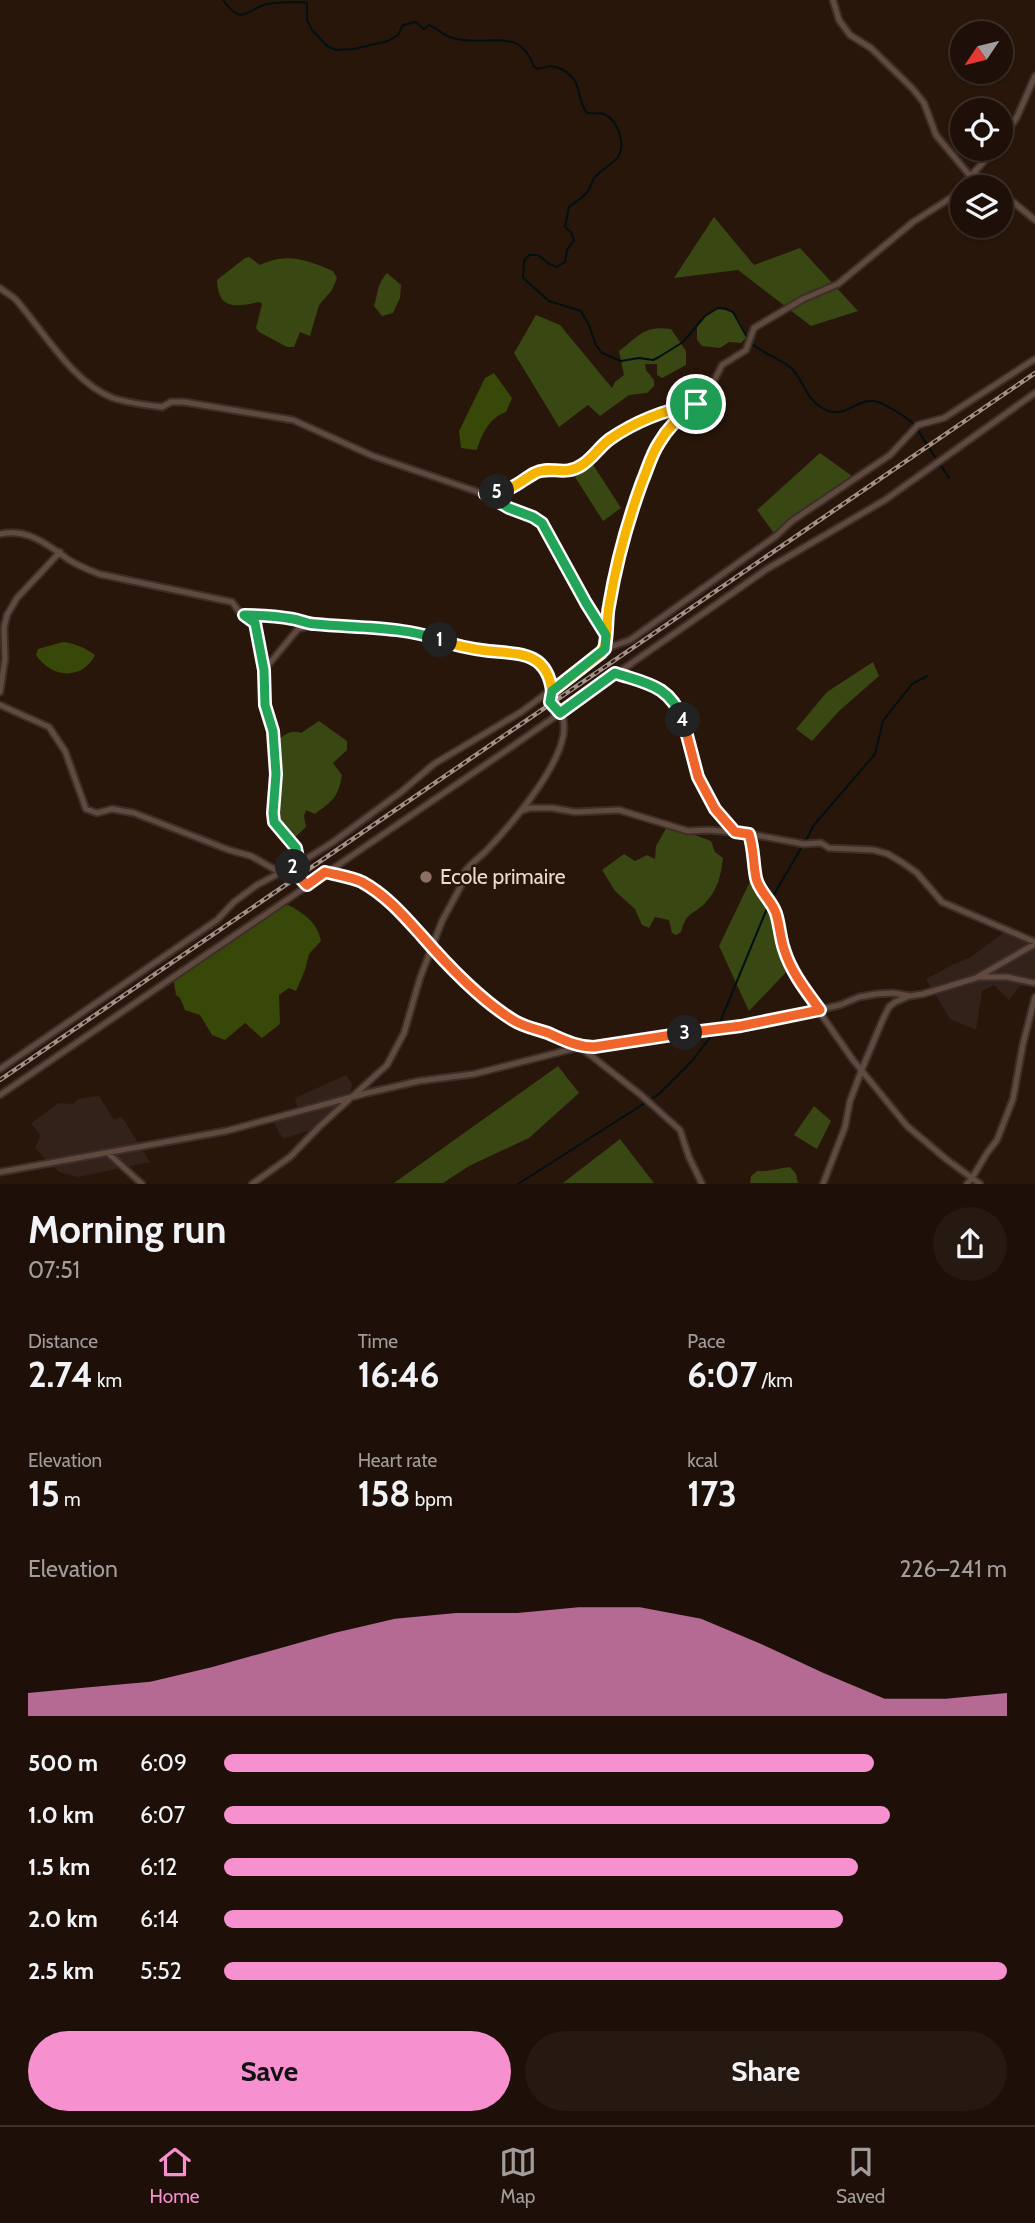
<!DOCTYPE html>
<html lang="en">
<head>
<meta charset="utf-8">
<style>
	body { margin:0; font-family:Cabin,sans-serif; background:#261912; color:#f1f3f6; height:100vh; display:flex; flex-direction:column; font-size:26px; white-space:nowrap }
	* { box-sizing:border-box; margin:0 }
	p { font-size:23px; color:#a19d9c }
	.icon { flex:none; width:38px; height:38px; fill:none; stroke:currentColor; stroke-width:2; stroke-linecap:round; stroke-linejoin:round }
	.map { position:relative; height:1184px; overflow:hidden }
	.panel { display:flex; flex-direction:column; background:#1e1008; flex:1 }
	.panel>* { flex:none }
	.needle { width:46px; rotate:235deg }
	.tools { position:absolute; left:950px; top:21px; display:grid; gap:14px }
	.tools a { display:grid; place-items:center; width:63px; height:63px; border-radius:50%; background:#1e1008; box-shadow:0 2px 5px #0004,0 0 0 2px #3c3029; font-size:35px }
	.pin { position:absolute; display:grid; place-items:center; width:60px; height:60px; color:#fff; margin:-30px; border:4px solid #fff; border-radius:50%; box-shadow:0 2px 7px #0007 }
	.km { position:absolute; width:35px; height:35px; margin:-18px; border-radius:50%; background:#222; color:#fff; font-size:19px; line-height:35px; text-align:center }
	.round { display:grid; place-items:center; flex:none; width:74px; height:74px; border-radius:37px; background:#261912 }
	.head { display:flex; align-items:center; justify-content:space-between; height:119px; padding:0 28px }
	h1 { font-size:38px; font-weight:700; line-height:52px }
	.metrics { display:grid; grid-template-columns:repeat(3,1fr); gap:10px; height:119px; padding:7px 28px }
	.metrics div { display:grid; align-content:center }
	.metrics b { font-size:35px; font-weight:700 }
	.metrics small { font-size:19px; font-weight:400 }
	.metrics p { font-size:19px }
	.chart { height:196px; padding:14px 28px }
	.chart p { display:flex; justify-content:space-between }
	.chart svg { width:100%; height:126px; margin-top:7px; fill:#f690cf; opacity:.7 }
	.action { display:flex; gap:14px; margin-top:auto; padding:14px 28px }
	.action a { flex:1; height:80px; border-radius:42px; background:#f690cf; color:#111; font-size:28px; font-weight:700; line-height:80px; text-align:center }
	.action a+a { background:#261912; color:#f1f3f6 }
	ul { padding:0 28px; list-style:none; font-size:23px }
	li { display:grid; grid-template-columns:112px 84px 1fr; align-items:center; height:52px }
	li i { height:18px; border-radius:9px; background:#f690cf }
	.menu { display:flex; justify-content:space-around; align-items:center; height:98px; border-top:2px solid #3c3029; background:#1e1008; font-size:19px; color:#a19d9c }
	.menu a { display:grid; justify-items:center; gap:4px }
	.menu .active { color:#f690cf }
	.map>svg:first-child { display:block }
</style>
</head>
<body>
<div class="map">
<svg width="1035" height="1184" viewBox="0 0 1035 1184">
	<rect width="100%" height="100%" fill="#28160a"/>
	<!-- commercial -->
	<path fill="#32221a" d="M1006,931L1035,942V983L1020,986L1009,1000L994,985L982,991L976,1030L950,1019L926,979L952,965L971,957Z
		M346,1075L352,1084L349,1099L319,1127L283,1139L271,1118L298,1110L295,1098Z
		M99,1096L114,1120L122,1117L150,1162L78,1177L59,1172L35,1148L41,1136L31,1123L59,1103L73,1104L78,1099Z"/>
	<!-- green -->
	<path fill="#384809" d="M494,373L512,398L506,412C490,417 481,435 477,450L461,448L459,431L485,378Z
		M63,642C74,643 86,648 95,655C82,681 51,678 36,655L38,649Z
		M283,902C301,912 317,920 321,941L309,954L305,970L296,991L289,988L279,995L280,1024L262,1038L245,1023L225,1040L212,1035L200,1015L185,1010L180,998L176,995L173,978Z"/>
	<!-- forest -->
	<path fill="#394713" d="M714,217L754,265L800,248L858,311L811,326L738,270L674,278Z
		M249,257L260,265C288,252 307,260 333,271L337,278L332,290L319,305L310,336L300,332L294,347H287L259,332L256,328L262,304L260,302C238,306 218,312 217,280L245,258Z
		M387,273L401,285L400,298L393,313L382,316L374,306C379,291 376,286 387,273Z
		M718,308C735,309 741,322 747,337L741,343L729,342L720,348L702,346L697,340V325L705,316Z
		M536,315L560,325L612,388L615,382L624,375L619,351C639,336 644,325 671,329L686,351V365L662,378L657,375V364H645L646,370L654,380V386L647,393L629,395L600,416L588,405L559,427L514,353Z
		M820,453L856,479L776,536L757,510Z
		M592,463L621,508L603,521L575,477Z
		M873,662L879,676L839,711L812,741L796,729L827,692Z
		M319,721L347,741V750L333,763L342,775C338,798 333,800 315,814L306,810L304,816L306,827L291,841L274,822V744C283,736 289,729 301,733Z
		M668,825L711,841L715,852L723,858C721,875 718,889 706,902C693,916 687,910 681,932L676,935L672,933L669,920L655,917L649,928L642,925L635,909L615,891L602,870L624,854L635,861L647,855L655,859L656,846Z
		M755,871L756,880L776,913L791,967L749,1011L719,946Z
		M558,1066L579,1093L529,1138L469,1166L443,1183H394Z
		M814,1106L831,1121L817,1149L794,1135Z
		M620,1139L654,1183H563Z
		M790,1167L796,1174L798,1183H750L751,1176L757,1171C769,1172 778,1168 790,1167Z"/>
	<g fill="none" stroke-linecap="round" stroke-linejoin="round">
		<!-- stream -->
		<path stroke="#011011" stroke-width="2" d="M223,0C243,27 245,10 267,4C278,2 291,2 302,2L307,3V20L312,30L327,46L336,50L354,49L388,41L398,35L403,25L416,22L424,29L429,25C437,28 444,36 453,38C487,48 519,24 534,67L538,69C547,66 553,65 561,69C585,82 574,95 587,113C593,113 599,113 604,114C618,120 626,144 618,157C612,165 603,168 597,175C592,179 592,184 589,189C585,198 576,201 569,207L565,227L571,232L574,240L567,250L565,262L557,267L549,264L538,255H529L524,261L523,278L549,301L581,311L589,325L596,345L602,353L621,361L639,358L653,360L659,357L683,342L705,316L718,308L726,309L733,312L748,339
			M751,343C763,354 782,359 792,369C804,381 806,399 822,408C845,421 855,399 873,401C882,401 907,418 914,424
			M917,429L937,460
			M940,464L949,478
			M806,840L814,825L875,754L883,721L889,713L912,684L927,676
			M770,901L803,845
			M718,1027L768,906
			M518,1184L659,1094L692,1061L715,1031"/>
		<!-- street casing -->
		<g stroke="#3c2e2a" stroke-width="9">
			<path id="street" d="M833,0L839,20L850,35L871,48L913,89L924,103L936,135L971,177
				M1001,141L1017,117L1035,76
				M974,173L995,187
				M1001,192L1035,220
				M0,288C6,293 13,296 17,301C44,332 73,383 113,398C128,403 146,405 162,407L171,402H184L293,420L373,456L490,496L509,508L539,519L546,528L586,603L606,635C607,642 606,648 601,653L521,712L434,764L401,792L333,842L306,859L257,885L234,902L217,920L0,1069
				M486,493L507,491L543,470L562,472L570,471L582,465L608,440L634,425L668,409L693,405
				M0,534C28,528 48,545 69,560C79,566 89,570 99,574L232,602L241,614L254,621L264,670L265,705L273,731L276,774L273,813L274,822L296,848L299,863
				M247,616C270,615 291,618 313,624
				M606,635L612,581L621,545L651,457L670,428L681,415L696,404L709,391L722,365L746,350L754,328L803,299L838,284L913,222L952,197L995,149
				M605,649L630,640L776,536L792,521L890,455L918,425L944,418L1035,359
				M615,673C632,678 653,681 666,693C687,710 686,739 693,762C702,789 716,812 735,832
				M0,692L5,659L4,628L7,615L17,598L60,552
				M0,705L49,727L65,751L86,809L97,813L112,809L134,813L229,850L251,856L281,873
				M521,811L530,808H552L575,812L619,810L688,831L708,830L744,833L804,844L821,843L829,848L874,850L888,854L903,863L917,873L942,902L1035,942
				M749,834L753,844L756,880L762,893L776,913L784,951L800,984L853,1060L907,1126L946,1159L980,1184
				M291,868L307,885
				M325,872L359,881L378,892L405,915L448,964L484,998L523,1026L533,1027L580,1047L641,1095L680,1130L689,1157L702,1184
				M979,977H1007L1035,983
				M0,1095L507,750L767,569L885,500L1035,393
				M109,1154L142,1184
				M0,1172L226,1131L367,1093L419,1081L474,1074L580,1047H594L775,1020L840,1005L859,997L876,994L893,993L910,996L923,994L976,978L1035,944
				M252,1184L290,1157L319,1127L387,1065L404,1033L420,978L442,921L462,884L465,871C471,864 478,858 485,852C509,827 573,755 563,719C561,712 555,707 550,702L552,691L547,673L535,659L523,654L457,646L414,634L339,625H314L298,629L264,670
				M823,1184L845,1127L850,1101L862,1069L883,1019L889,1007L895,1002L907,997
				M967,1184L972,1178L987,1153L997,1140L1013,1099L1023,1044L1035,997"/>
		</g>
		<!-- street -->
		<use href="#street" stroke="#604a3d" stroke-width="5"/>
		<!-- rail casing -->
		<g stroke="#a19188" stroke-width="4.5">
			<path id="rail" d="M0,1080L1035,373"/>
		</g>
		<!-- rail -->
		<use href="#rail" stroke="#28160a" stroke-width="2" stroke-dasharray="5" stroke-linecap="butt"/>
	</g>
	<g fill="none" stroke-linecap="round" stroke-linejoin="round">
		<!-- split-1 casing -->
		<g stroke="#fff" stroke-width="14">
			<path id="split-1" d="M440,640C456,646 472,649 489,651C520,654 547,652 552,691L601,653C609,645 606,619 609,606C616,564 627,523 642,482C648,468 651,455 659,443C668,427 681,415 696,404"/>
		</g>
		<!-- split-2 casing -->
		<g stroke="#fff" stroke-width="14">
			<path id="split-2" d="M293,867L299,863L296,848L274,822L273,813L276,774L273,731L265,705L264,670L255,623L244,615C260,615 277,616 293,619C300,620 307,624 315,624C353,628 404,626 440,640"/>
		</g>
		<!-- split-3 casing -->
		<g stroke="#fff" stroke-width="14">
			<path id="split-3" d="M293,867L290,868L307,885L325,872C337,875 351,877 362,882C386,895 404,916 422,936C448,966 479,999 513,1020C524,1027 536,1029 548,1033C564,1040 577,1047 594,1047L685,1033"/>
		</g>
		<!-- split-4 casing -->
		<g stroke="#fff" stroke-width="14">
			<path id="split-4" d="M683,720L698,777L715,809L735,832L749,834C754,849 753,863 756,878C759,891 770,899 775,911C779,919 780,938 784,949C791,972 806,991 820,1010L741,1026L685,1033"/>
		</g>
		<!-- split-5 casing -->
		<g stroke="#fff" stroke-width="14">
			<path id="split-5" d="M497,492L485,494L509,508L533,517L542,523L586,603L606,635L605,649L552,691L550,702L560,713L615,673C648,684 669,685 683,720"/>
		</g>
		<!-- split-6 casing -->
		<g stroke="#fff" stroke-width="14">
			<path id="split-6" d="M497,492C513,490 522,480 535,473C549,465 565,477 582,465C593,458 600,446 610,439C636,421 665,410 696,404"/>
		</g>
		<!-- split-1 -->
		<use href="#split-1" stroke="#f5b400" stroke-width="9"/>
		<!-- split-2 -->
		<use href="#split-2" stroke="#22a559" stroke-width="9"/>
		<!-- split-3 -->
		<use href="#split-3" stroke="#f0652b" stroke-width="9"/>
		<!-- split-4 -->
		<use href="#split-4" stroke="#f0652b" stroke-width="9"/>
		<!-- split-5 -->
		<use href="#split-5" stroke="#22a559" stroke-width="9"/>
		<!-- split-6 -->
		<use href="#split-6" stroke="#f5b400" stroke-width="9"/>
	</g>
	<!-- markers -->
	<circle fill="#8d6e63" stroke="#28160a" stroke-width="2.5" cx="426" cy="877" r="7"/>
	<g text-anchor="middle" stroke-width="5" stroke-linejoin="round" paint-order="stroke">
		<!-- poi labels -->
		<g font-size="21" fill="#eadcd4" stroke="#28160a" text-anchor="start">
			<text x="440" y="884">Ecole primaire</text>
		</g>
	</g>
</svg>
<div class="tools">
<a><svg class="needle" viewBox="-14 -14 28 28"><path d="M0-13l5 13h-10z" fill="#e53935"/><path d="M0 13l5-13h-10z" fill="#a19d9c"/></svg></a>
<a><svg class="icon" aria-label="locate" viewBox="0 0 24 24"><circle cx="12" cy="12" r="6"/><path d="M12 2v4M12 18v4M2 12h4M18 12h4"/></svg></a>
<a><svg class="icon" aria-label="layers" viewBox="0 0 24 24"><path d="M12 4l9 5-9 5-9-5zM3 14l9 5 9-5"/></svg></a>
</div>
<div class="pin" style="left:696px;top:404px;background:#1e9e55"><svg class="icon" aria-label="arrive" viewBox="0 0 24 24"><path d="M6 21V4h12l-3 4 3 4H6"/></svg></div>
<b class="km" style="left:440px;top:640px">1</b>
<b class="km" style="left:293px;top:867px">2</b>
<b class="km" style="left:685px;top:1033px">3</b>
<b class="km" style="left:683px;top:720px">4</b>
<b class="km" style="left:497px;top:492px">5</b>
</div>
<section class="panel">
<div class="head"><div><h1>Morning run</h1><p>07:51</p></div><a class="round"><svg class="icon" aria-label="share" viewBox="0 0 24 24"><path d="M12 15V3M7 8l5-5 5 5M5 13v7h14v-7"/></svg></a></div>
<div class="metrics">
<div><p>Distance</p><b>2.74<small> km</small></b></div>
<div><p>Time</p><b>16:46</b></div>
<div><p>Pace</p><b>6:07<small> /km</small></b></div>
</div>
<div class="metrics">
<div><p>Elevation</p><b>15<small> m</small></b></div>
<div><p>Heart rate</p><b>158<small> bpm</small></b></div>
<div><p>kcal</p><b>173</b></div>
</div>
<div class="chart"><p><span>Elevation</span>226–241 m</p>
<svg viewBox="0 0 160 44" preserveAspectRatio="none"><path d="M0 44V36L10 34L20 32L30 27L40 21L50 15L60 10L70 8L80 8L90 6L100 6L110 10L120 19L130 29L140 38L150 38L160 36V44z"/></svg>
</div>
<ul>
<li><b>500 m</b>6:09<i style="width:83%"></i></li>
<li><b>1.0 km</b>6:07<i style="width:85%"></i></li>
<li><b>1.5 km</b>6:12<i style="width:81%"></i></li>
<li><b>2.0 km</b>6:14<i style="width:79%"></i></li>
<li><b>2.5 km</b>5:52<i style="width:100%"></i></li>
</ul>
<div class="action"><a>Save</a><a>Share</a></div>
</section>
<nav class="menu">
<a class="active"><svg class="icon" aria-label="home" viewBox="0 0 24 24"><path d="M3 11l9-7 9 7M6 9v11h12V9"/></svg>Home</a>
<a><svg class="icon" aria-label="map" viewBox="0 0 24 24"><path d="M3 6l6-2 6 2 6-2v14l-6 2-6-2-6 2zM9 4v14M15 6v14"/></svg>Map</a>
<a><svg class="icon" aria-label="saved" viewBox="0 0 24 24"><path d="M7 4h10v16l-5-4-5 4z"/></svg>Saved</a>
</nav>
</body>
</html>
